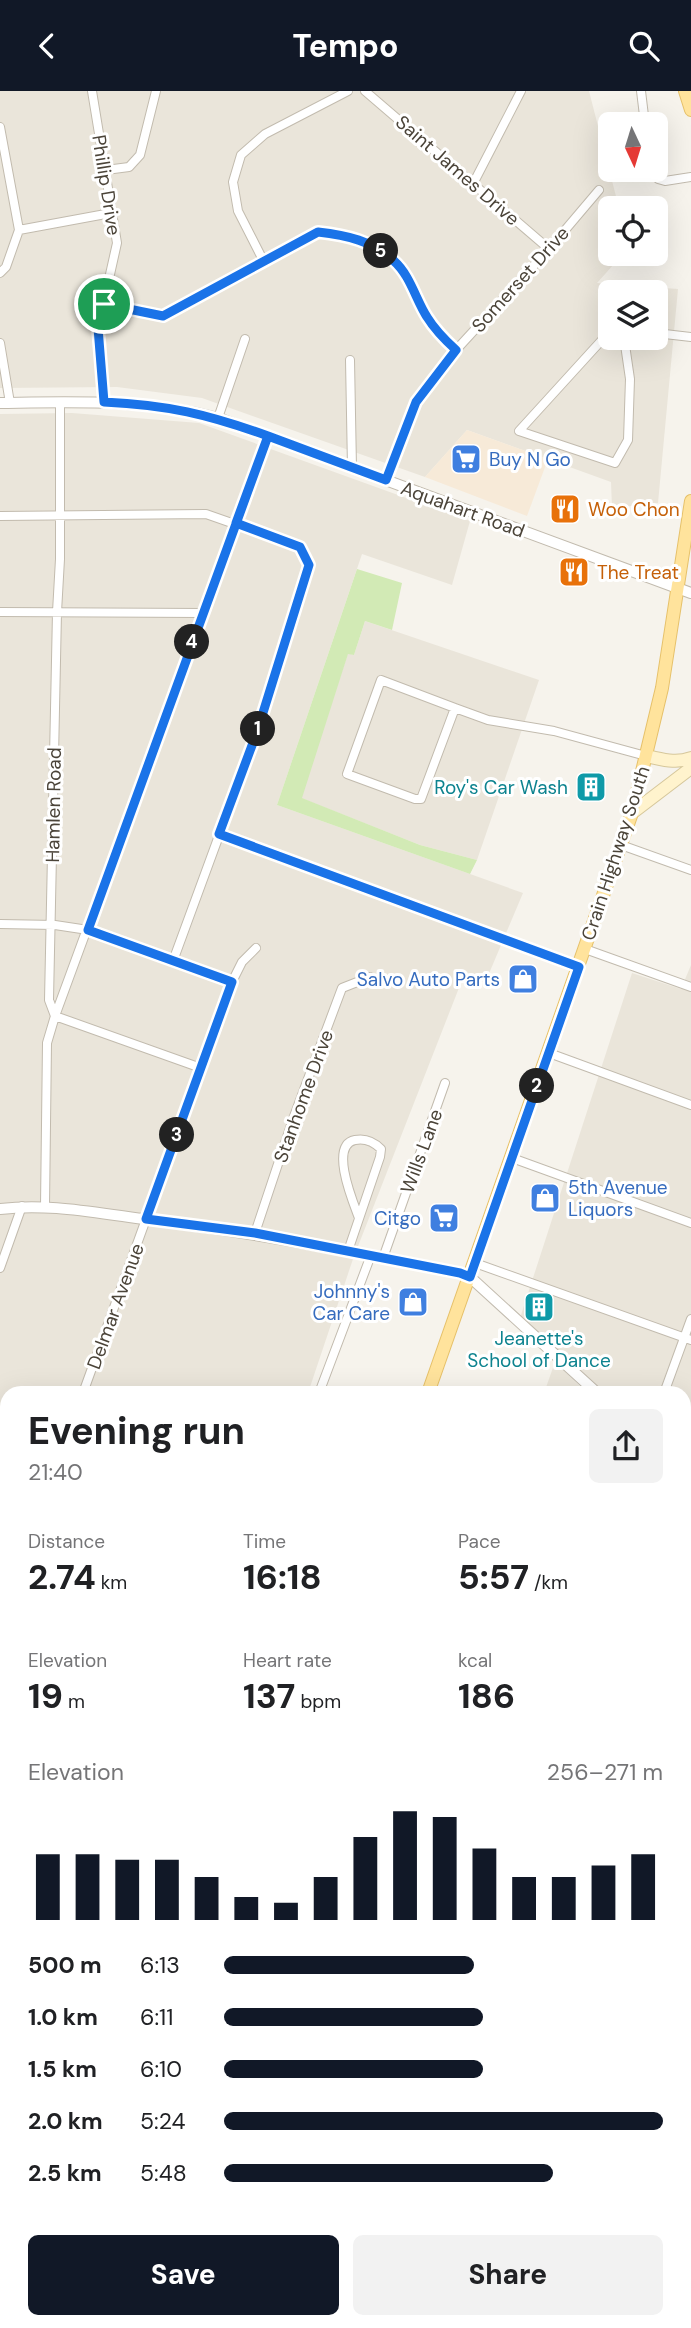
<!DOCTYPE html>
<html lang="en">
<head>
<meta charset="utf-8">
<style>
	body { margin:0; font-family:"DM Sans",sans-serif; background:#f2f2f2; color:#202124; height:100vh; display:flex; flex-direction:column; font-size:26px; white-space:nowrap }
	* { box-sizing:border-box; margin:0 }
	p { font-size:23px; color:#757577 }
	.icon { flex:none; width:38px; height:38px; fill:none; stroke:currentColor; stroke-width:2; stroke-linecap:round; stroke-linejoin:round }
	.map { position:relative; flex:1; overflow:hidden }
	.side { position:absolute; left:0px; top:1295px; width:691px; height:943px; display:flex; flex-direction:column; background:#fff; border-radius:21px 21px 0 0; box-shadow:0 7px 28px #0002 }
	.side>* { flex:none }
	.needle { width:46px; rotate:176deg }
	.controls { position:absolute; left:598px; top:21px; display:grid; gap:14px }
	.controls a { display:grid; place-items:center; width:70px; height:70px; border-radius:10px; background:#fff; box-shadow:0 7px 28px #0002; font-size:35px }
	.pin { position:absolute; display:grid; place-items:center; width:60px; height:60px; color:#fff; margin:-30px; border:4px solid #fff; border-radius:50%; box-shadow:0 2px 7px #0007 }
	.km { position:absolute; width:35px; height:35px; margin:-18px; border-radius:50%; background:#222; color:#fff; font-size:19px; line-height:35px; text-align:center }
	.round { display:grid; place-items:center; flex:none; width:74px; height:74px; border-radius:10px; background:#f2f2f2 }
	.summary { display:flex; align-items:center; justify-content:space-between; height:119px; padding:0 28px }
	h1 { font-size:38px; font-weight:700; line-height:52px }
	.figures { display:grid; grid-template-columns:repeat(3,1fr); gap:10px; height:119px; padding:7px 28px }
	.figures div { display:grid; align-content:center }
	.figures b { font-size:35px; font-weight:700 }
	.figures small { font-size:19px; font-weight:400 }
	.figures p { font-size:19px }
	.chart { height:196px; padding:14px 28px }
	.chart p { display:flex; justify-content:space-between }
	.chart svg { width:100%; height:126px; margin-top:7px; stroke:#111827; stroke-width:6 }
	.cta { display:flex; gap:14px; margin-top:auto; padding:14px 28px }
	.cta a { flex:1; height:80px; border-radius:10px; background:#111827; color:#fff; font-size:28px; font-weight:700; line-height:80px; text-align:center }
	.cta a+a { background:#f2f2f2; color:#202124 }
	ul { padding:0 28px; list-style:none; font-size:23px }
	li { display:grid; grid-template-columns:112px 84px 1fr; align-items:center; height:52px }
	li i { height:18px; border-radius:9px; background:#111827 }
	header { display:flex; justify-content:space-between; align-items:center; height:91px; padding:0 28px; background:#111827; color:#fff; font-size:32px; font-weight:700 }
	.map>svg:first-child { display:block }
</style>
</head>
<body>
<header><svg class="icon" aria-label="back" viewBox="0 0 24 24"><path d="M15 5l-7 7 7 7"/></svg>Tempo<svg class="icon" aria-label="search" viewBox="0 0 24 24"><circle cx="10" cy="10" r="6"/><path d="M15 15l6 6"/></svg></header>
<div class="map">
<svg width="691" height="2237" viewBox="0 0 691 2237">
	<rect width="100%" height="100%" fill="#f6f3ec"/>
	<!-- residential -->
	<path fill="#eae5da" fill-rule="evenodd" d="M0,0H589L619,117H611V163H623L597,192L678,198L658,412L612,417L611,391L467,339L425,386L202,307L117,296L0,297ZM611,201H656V247H611Z
		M72,322L199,332L470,430L452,494L362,463L277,714L523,802L485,892L464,884L353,1168L308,1302H7V1825L0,1822V323Z
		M365,530L539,589L477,769L420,754L301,707L348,562L354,564Z
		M691,874V1374L684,1369V1302H603L520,1227L632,882L681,898Z
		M555,1271L587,1302H544Z"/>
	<!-- commercial -->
	<path fill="#f7ead8" d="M467,339L548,368L527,425L425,386Z
		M0,2086L7,2093V2151L0,2170Z"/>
	<!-- education -->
	<path fill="#efe8d6" d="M684,1385L691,1391V1592L684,1590Z"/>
	<!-- green -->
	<path fill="#d2eab5" d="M357,478L402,492L392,539L365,530L354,564L348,563L302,707L420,754L477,769L470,783L277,714Z"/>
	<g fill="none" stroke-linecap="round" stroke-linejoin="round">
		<!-- minor casing -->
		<g stroke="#c2bbae" stroke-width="10">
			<path id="minor" d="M92,0L117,152L98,237L104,311
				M365,0L549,158
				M641,0L645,33
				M0,36L19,139L6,176L0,182
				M106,79L129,76L140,64L156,0
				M652,79L658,88L665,90L691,86
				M474,91L521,0
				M19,139L111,122
				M263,169L238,120L233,91L241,64L265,43L348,0
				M104,213L163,225L319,141C346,144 373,150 394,170C410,185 416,208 427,226C435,239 446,249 456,259
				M656,242L691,246
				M611,245L601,250L519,340L615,372L628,349L630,288L624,247
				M0,252L10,312
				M350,269L352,377
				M218,327L245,248
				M385,389L416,311L456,259L549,158L599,99
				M0,425L206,423L300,456L309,474L257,641L173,870
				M0,521L203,522
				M455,617L381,589L347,683L415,708H421L455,617L488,629L554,640L646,665
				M219,743L579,876
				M621,754L691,779
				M0,833L55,834L88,839L232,891
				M585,858L691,896
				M549,962L691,1014
				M201,977L55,925L268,345
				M512,1067L691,1132
				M45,1115L47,952L55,925L49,909L57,521L60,468V311
				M255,1142L293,1028L342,897L370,886
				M348,1160L380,1066L381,1058C374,1051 365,1047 355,1049C329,1054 353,1111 359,1127
				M383,1167L445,992
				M475,1172L691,1249
				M0,1177L22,1115
				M83,1302L232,891L242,871L256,857
				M319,1302L371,1164
				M664,1302L691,1228
				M0,1353L7,1355
				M684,1364L691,1365
				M0,1514L7,1517
				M684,1603L691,1606
				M0,1640L7,1620
				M684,1650L691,1632
				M0,1674L7,1677
				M684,1767L691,1769
				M0,1838L7,1841
				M0,1947L7,1953
				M684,1962L691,1970
				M684,1989L691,1984
				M684,2091L691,2086
				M0,2166L7,2156
				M684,2190L691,2199
				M327,2231L331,2237
				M362,2231L367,2237
				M538,2231L542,2237
				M471,2237L473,2231
				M496,2237L503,2231"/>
		</g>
		<!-- tertiary casing -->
		<g stroke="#c2bbae" stroke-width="12">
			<path id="tertiary" d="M0,312C74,311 146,308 218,327L691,502
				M0,1118C49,1112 95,1122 144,1128C250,1141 355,1161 460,1182L470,1186L597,1302
				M684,1375L691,1381"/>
		</g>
		<!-- secondary casing -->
		<g stroke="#d6c79b" stroke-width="14">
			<path id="secondary" d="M646,665C662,668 675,673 691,667
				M632,722L691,677
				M0,2065L7,2072
				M0,2080L7,2087
				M142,2231L148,2237"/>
		</g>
		<!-- primary casing -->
		<g stroke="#e6c16a" stroke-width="14">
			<path id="primary" d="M685,0L691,19
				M428,1302L632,722L662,597L691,410
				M83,2237L85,2231"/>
		</g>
		<!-- minor -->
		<use href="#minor" stroke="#fff" stroke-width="8"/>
		<!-- tertiary -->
		<use href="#tertiary" stroke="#fff" stroke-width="10"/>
		<!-- secondary -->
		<use href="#secondary" stroke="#fff3cd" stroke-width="12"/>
		<!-- primary -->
		<use href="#primary" stroke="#ffe39c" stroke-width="12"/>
	</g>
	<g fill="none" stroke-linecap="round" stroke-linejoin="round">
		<!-- route casing -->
		<g stroke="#fff" stroke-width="14">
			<path id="route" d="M104,213L98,237L104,311C168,314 207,323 268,345L236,432L300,456L309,474L257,641L219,743L579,876L470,1186L460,1182L255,1142L146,1128L232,891L88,839L268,345L386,389L416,311L456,259C445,249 435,239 427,226C416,209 410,184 394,170C373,150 346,144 318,141L163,225L104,213"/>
		</g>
		<!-- route -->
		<use href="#route" stroke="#1a73e8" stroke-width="9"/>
	</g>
	<!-- icons -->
	<defs>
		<g id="supermarket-square" transform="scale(1.575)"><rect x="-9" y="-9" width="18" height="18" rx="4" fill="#3f7fe0" stroke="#fff"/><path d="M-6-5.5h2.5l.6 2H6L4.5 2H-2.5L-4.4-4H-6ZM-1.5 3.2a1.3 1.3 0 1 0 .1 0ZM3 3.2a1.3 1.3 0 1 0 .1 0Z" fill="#fff"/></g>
		<g id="restaurant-square" transform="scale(1.575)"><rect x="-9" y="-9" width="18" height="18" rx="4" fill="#e8710a" stroke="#fff"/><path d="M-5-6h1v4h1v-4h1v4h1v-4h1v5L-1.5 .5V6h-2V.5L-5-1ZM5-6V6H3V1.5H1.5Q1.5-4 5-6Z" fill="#fff"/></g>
		<g id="building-square" transform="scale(1.575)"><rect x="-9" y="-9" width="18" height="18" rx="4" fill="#0f9aa8" stroke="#fff"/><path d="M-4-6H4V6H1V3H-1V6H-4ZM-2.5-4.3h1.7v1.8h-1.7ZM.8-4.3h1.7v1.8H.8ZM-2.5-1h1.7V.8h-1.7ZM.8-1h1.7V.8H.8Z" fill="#fff"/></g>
		<g id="shop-square" transform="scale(1.575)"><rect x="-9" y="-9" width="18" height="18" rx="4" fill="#3f7fe0" stroke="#fff"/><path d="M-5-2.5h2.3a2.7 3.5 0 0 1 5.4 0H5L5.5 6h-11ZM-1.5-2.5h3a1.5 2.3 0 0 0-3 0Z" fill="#fff"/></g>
	</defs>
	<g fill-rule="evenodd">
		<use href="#supermarket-square" x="466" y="368"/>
		<use href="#restaurant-square" x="565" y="418"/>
		<use href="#restaurant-square" x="574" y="481"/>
		<use href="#building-square" x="591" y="696"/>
		<use href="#shop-square" x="523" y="888"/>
		<use href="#shop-square" x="545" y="1107"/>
		<use href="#supermarket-square" x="444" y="1127"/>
		<use href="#shop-square" x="413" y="1211"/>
		<use href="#building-square" x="539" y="1216"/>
	</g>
	<g text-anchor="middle" stroke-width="6" stroke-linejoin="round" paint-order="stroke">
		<!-- street labels -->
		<g font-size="19" fill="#4b4439" stroke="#fff">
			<text transform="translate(458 79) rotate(41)" y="7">Saint James Drive</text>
			<text transform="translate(107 94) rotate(81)" y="7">Phillip Drive</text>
			<text transform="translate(520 188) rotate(-48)" y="7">Somerset Drive</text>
			<text transform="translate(463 418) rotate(20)" y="7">Aquahart Road</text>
			<text transform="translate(53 714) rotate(-89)" y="7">Hamlen Road</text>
			<text transform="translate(615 762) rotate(-72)" y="7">Crain Highway South</text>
			<text transform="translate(303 1005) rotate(-70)" y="7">Stanhome Drive</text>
			<text transform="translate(421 1060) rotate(-70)" y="7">Wills Lane</text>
			<text transform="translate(115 1215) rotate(-70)" y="7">Delmar Avenue</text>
		</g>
		<!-- shop labels -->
		<g font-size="19" fill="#366cbe" stroke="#fff" text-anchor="end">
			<text x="489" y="375" text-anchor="start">Buy N Go</text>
			<text x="500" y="895">Salvo Auto Parts</text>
			<text x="568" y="1103" text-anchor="start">5th Avenue<tspan x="568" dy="22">Liquors</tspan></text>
			<text x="421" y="1134">Citgo</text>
			<text x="390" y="1207">Johnny's<tspan x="390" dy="22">Car Care</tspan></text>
		</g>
		<!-- food labels -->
		<g font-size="19" fill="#c56008" stroke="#fff" text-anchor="start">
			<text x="588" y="425">Woo Chon</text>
			<text x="597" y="488">The Treat</text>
		</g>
		<!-- culture labels -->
		<g font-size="19" fill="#0d838f" stroke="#fff" text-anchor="end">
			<text x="568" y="703">Roy's Car Wash</text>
			<text x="539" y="1254" text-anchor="middle">Jeanette's<tspan x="539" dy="22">School of Dance</tspan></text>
		</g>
	</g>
</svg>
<div class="controls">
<a><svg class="needle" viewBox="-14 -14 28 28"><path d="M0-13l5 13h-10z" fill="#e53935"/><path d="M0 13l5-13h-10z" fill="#757577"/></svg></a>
<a><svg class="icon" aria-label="locate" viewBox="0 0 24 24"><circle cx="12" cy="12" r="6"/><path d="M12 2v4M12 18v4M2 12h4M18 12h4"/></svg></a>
<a><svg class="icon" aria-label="layers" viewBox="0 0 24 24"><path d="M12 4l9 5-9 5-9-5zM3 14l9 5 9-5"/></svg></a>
</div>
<div class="pin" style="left:104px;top:213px;background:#1e9e55"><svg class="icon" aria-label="arrive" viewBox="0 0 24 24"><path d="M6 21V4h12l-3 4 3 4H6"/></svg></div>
<b class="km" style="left:258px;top:638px">1</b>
<b class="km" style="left:537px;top:995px">2</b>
<b class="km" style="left:177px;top:1044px">3</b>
<b class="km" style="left:192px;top:551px">4</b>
<b class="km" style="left:381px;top:160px">5</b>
<section class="side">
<div class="summary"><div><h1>Evening run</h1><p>21:40</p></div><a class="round"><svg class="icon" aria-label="share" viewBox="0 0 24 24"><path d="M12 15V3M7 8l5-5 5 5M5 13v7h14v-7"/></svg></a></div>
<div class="figures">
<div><p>Distance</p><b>2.74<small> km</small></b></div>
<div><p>Time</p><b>16:18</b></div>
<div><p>Pace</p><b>5:57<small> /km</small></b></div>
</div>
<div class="figures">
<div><p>Elevation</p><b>19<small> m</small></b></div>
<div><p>Heart rate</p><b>137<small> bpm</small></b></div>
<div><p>kcal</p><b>186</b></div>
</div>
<div class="chart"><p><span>Elevation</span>256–271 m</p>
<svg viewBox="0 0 160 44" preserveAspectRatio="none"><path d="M5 44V21M15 44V21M25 44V23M35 44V23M45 44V29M55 44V36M65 44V38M75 44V29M85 44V15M95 44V6M105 44V8M115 44V19M125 44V29M135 44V29M145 44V25M155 44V21"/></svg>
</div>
<ul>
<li><b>500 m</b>6:13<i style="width:57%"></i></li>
<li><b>1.0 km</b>6:11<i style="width:59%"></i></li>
<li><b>1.5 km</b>6:10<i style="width:59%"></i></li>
<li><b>2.0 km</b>5:24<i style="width:100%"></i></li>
<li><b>2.5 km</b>5:48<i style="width:75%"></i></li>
</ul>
<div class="cta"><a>Save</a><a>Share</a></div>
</section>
</div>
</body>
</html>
